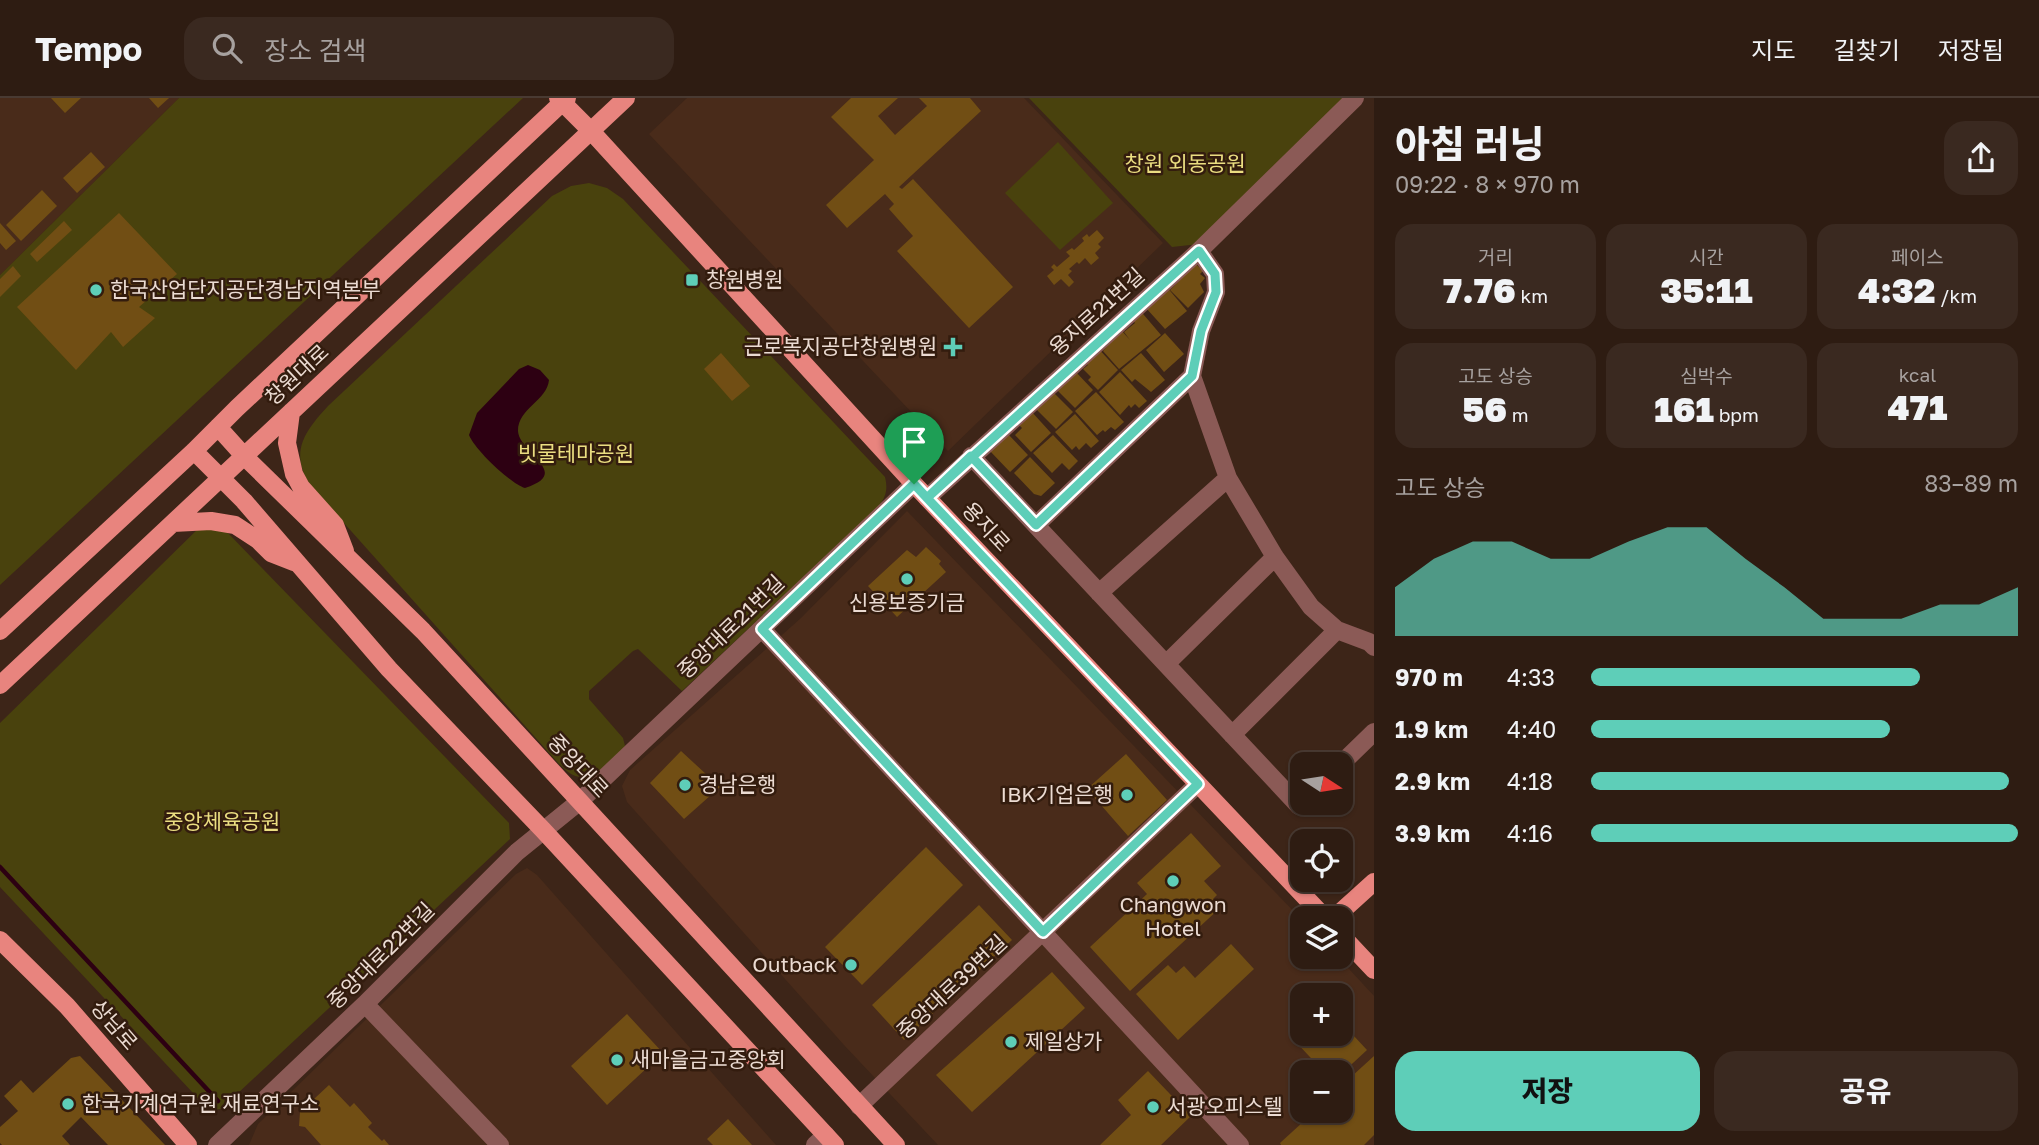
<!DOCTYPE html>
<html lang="ko">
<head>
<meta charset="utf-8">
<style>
	body { margin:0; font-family:"Golos Text","Noto Sans KR",sans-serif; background:#3a2920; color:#f1f3f6; height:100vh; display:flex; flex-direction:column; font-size:26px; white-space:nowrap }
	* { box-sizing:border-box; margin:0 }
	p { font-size:23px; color:#a7a19f }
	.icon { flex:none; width:38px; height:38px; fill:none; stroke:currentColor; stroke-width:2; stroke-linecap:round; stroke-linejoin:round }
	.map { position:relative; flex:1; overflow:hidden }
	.panel { display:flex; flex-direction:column; background:#2e1c12; width:665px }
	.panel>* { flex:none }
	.needle { width:46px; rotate:102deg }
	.fabs { position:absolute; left:1290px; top:654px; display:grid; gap:14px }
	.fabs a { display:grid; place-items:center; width:63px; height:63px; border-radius:14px; background:#2e1c12; box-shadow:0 2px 5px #0004,0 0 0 2px #493a32; font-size:35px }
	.pin { position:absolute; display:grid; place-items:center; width:60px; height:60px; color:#fff; margin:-72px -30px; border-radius:50% 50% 50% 0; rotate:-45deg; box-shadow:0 0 7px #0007 }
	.pin .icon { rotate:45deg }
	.round { display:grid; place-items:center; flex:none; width:74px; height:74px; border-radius:21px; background:#3a2920 }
	.head { display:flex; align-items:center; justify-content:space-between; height:119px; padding:0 21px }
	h1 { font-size:38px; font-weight:800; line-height:52px }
	.figures { display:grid; grid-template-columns:repeat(3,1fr); gap:10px; height:119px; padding:7px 21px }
	.figures div { display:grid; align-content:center; border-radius:18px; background:#3a2920; text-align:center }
	.figures b { font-size:35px; font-weight:800 }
	.figures small { font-size:19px; font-weight:400 }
	.figures p { font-size:19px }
	.chart { height:196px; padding:14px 21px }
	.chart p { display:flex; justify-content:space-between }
	.chart svg { width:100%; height:126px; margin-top:7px; fill:#5eceb8; opacity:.7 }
	.button { display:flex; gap:14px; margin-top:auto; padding:14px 21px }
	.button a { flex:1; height:80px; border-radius:21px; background:#5eceb8; color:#111; font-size:28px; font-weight:800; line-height:80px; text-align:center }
	.button a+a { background:#3a2920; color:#f1f3f6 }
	ul { padding:0 21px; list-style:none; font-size:23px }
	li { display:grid; grid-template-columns:112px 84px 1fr; align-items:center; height:52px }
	li i { height:18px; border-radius:9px; background:#5eceb8 }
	header { display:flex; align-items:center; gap:42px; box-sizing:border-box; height:98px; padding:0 35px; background:#2e1c12; border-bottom:2px solid #493a32 }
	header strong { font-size:33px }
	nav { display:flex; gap:38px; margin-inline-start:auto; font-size:24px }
	.search { width:490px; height:63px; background:#3a2920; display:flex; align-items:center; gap:18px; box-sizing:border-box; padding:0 24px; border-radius:21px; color:#a7a19f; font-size:26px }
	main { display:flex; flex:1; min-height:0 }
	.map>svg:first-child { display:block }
</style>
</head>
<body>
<header>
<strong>Tempo</strong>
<div class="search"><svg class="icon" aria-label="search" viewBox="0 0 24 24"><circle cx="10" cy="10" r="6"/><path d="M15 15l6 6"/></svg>장소 검색</div>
<nav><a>지도</a><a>길찾기</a><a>저장됨</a></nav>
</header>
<main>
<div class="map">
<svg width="1374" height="1047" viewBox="0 0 1374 1047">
	<rect width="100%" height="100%" fill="#3d2518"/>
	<!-- built -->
	<path fill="#492b1a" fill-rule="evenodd" d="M0,0H179L0,177Z
		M687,0H1024L1163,145L948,353L649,36Z
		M907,413L1302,822V859H1338L1374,898V1047H938L844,947L627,704L622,688L630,672L801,520ZM1302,898H1340V936H1302ZM1302,975H1340V1013H1302Z
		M527,770L537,777L776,1047H249L258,1026L516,776Z"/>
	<!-- green -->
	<path fill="#49420d" d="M179,0H523L0,487V177Z
		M1029,0H1350L1199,146L1172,149Z
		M1058,44L1113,105L1060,152L1005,95Z
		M589,85L607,90L623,101L885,379C888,391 886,399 879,408L682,593L638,551L633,553L589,593V601L623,640L625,648C616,663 592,686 573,677C568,675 563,669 559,666L310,387C289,354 305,333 328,308L552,98L571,88Z
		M203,426L227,434L509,725L510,741L221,1011L209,1012L0,789V625Z"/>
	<!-- water -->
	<path fill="#2d0012" d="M528,267L540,272L549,282C547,303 518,310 518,333C519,355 573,375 525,390C510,385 475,352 469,337L477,315L519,271Z"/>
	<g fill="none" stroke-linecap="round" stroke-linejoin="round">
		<!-- stream -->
		<path stroke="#2d0012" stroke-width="4.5" d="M0,769L218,1003"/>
	</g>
	<!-- building -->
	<path fill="#714e14" d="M51,0H81L65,15Z
		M149,0H169L158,10Z
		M851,0H898L878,18L895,37L927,8L919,0H970L981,13L899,89L902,91L913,81L1013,189L969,230L897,153L913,138L889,111L894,106L885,96L847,130L826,107L874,62L831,19Z
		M91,54L105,69L77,95L63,80Z
		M42,92L57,108L21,143L6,127Z
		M119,115L177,176L139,209L155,220L123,249L111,234L76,272L17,209Z
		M64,123L72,132L37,164L30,156Z
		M0,125L16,143L6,152L0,145Z
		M1097,132L1104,140L1098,146L1101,149L1095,155L1099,160L1091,167L1085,160L1079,166L1077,164L1069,171L1072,173L1068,177L1074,184L1069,189L1061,181L1054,187L1047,178L1054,172L1051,169L1054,166L1057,169L1070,158L1066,154L1072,150L1074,152L1084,143L1082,140L1087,136L1089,139Z
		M1193,163L1203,173L1200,176L1205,180L1200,186L1204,194L1188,210L1170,192L1184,178Z
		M13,168L21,178L0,199V181Z
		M1166,188L1187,213L1165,231L1146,210Z
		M1138,210L1161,237L1119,271L1103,253L1121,232L1130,242L1124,234L1135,225L1130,218Z
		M1165,235L1184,256L1164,274L1146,252Z
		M1097,249L1118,272L1098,292L1088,282L1091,279L1083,271L1088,267L1083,262Z
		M721,255L750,288L732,303L704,271Z
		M1141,255L1165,282L1151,294L1135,281L1132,284L1121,272Z
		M1074,272L1093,292L1075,310L1055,290Z
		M1120,274L1147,303L1139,310L1135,306L1131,310L1129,307L1120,317L1099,294Z
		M1052,293L1073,314L1056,331L1035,310Z
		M1096,294L1124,324L1115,332L1111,329L1105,334L1103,332L1097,337L1075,313Z
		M1031,313L1051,335L1031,354L1015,337L1022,330L1018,326Z
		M1075,316L1099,343L1091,350L1086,345L1079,352L1076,348L1072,352L1055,334Z
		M1008,336L1028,357L1010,374L990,353Z
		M1053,337L1078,363L1069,372L1062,365L1052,375L1033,355Z
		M602 350a6 6 0 1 1 12 0a6 6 0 1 1-12 0Z
		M1030,359L1055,385L1041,398L1034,396L1014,375Z
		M926,449L941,463L939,466L946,474L897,519L868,488L907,452L916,459Z
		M681,653L720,689L684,721L650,685Z
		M1126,656L1167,702L1128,738L1087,691Z
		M1191,735L1221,768L1204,783L1217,797L1213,801L1220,810L1130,893L1090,849L1147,796L1137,785Z
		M926,749L963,787L862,887L825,849Z
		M979,807L1012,842L904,942L872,907Z
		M1231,846L1254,871L1178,942L1136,896L1168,867L1176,875L1184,868L1195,880Z
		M1052,874L1085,910L972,1014L936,977Z
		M627,916L663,955L607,1007L571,968Z
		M1340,923L1367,952L1340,977V975H1325L1293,941L1302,932V936H1340Z
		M80,958L165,1047H108L81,1019L62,1038L70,1047H2L0,1045V1029L18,1013L4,998L21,982L33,995L71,960Z
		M1374,958V1037L1364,1047H1281L1280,1045L1315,1013H1340V989Z
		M1148,973L1191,1018L1161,1047H1100L1131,1017L1118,1002Z
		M329,987L350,1009L354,1005L372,1025L368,1029L382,1043L384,1041L389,1047H321L305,1029L299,1028L300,1014Z
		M728,1021L752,1047H713L707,1041Z"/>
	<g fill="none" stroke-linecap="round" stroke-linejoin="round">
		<!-- minor -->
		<path stroke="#8b5a56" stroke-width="18" d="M1199,153L1355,0
			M971,358L1299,708L1302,705
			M927,400L1199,153L1215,176L1216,194L1201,233L1192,278L1228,380L1275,459L1311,509L1337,532L1369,544L1374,549
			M1036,427L1192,278
			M1099,495L1228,380
			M762,531L1240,1047
			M1166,566L1275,459
			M1232,637L1337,532
			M1340,667L1374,634
			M365,906L500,1047
			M859,1008L1198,686
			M217,1047L365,906L517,754L580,703L914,386
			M815,1047L826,1037"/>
		<!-- major -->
		<path stroke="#e8847e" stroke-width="18" d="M558,0L591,33L914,386L1326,821
			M291,314L287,345L294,376L301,389L335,427L345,453
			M218,329L245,359L423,533L896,1047
			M194,353L244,403L389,571L543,732L835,1047
			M173,425L211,423L235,427L258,442L271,455L294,464
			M0,533L194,353L237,310L567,0
			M0,587L626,0
			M1333,821L1374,784
			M1340,836L1374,872
			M0,842L67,908L188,1047"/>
	</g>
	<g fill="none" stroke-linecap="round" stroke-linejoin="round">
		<!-- route casing -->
		<g stroke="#fff" stroke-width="14">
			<path id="route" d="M914,386L762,531L1043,834L1198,686L927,400L1199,153L1215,176L1216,194L1201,233L1192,278L1036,427L971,358L927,400L914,386"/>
		</g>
		<!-- route -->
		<use href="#route" stroke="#5eceb8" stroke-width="9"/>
	</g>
	<!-- markers -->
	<g fill="#5eceb8" stroke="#331c0e" stroke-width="2.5">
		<rect x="685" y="175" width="14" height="14" rx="3.5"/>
		<circle cx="96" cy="192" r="7"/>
		<path d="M949.5 238.5h7v7h7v7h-7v7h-7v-7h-7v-7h7z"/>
		<circle cx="907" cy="481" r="7"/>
		<circle cx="685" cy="687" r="7"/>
		<circle cx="1127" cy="697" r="7"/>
		<circle cx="1173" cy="783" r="7"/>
		<circle cx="851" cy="867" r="7"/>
		<circle cx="1011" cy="944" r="7"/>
		<circle cx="617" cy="962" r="7"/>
		<circle cx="68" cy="1006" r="7"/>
		<circle cx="1153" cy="1009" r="7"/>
	</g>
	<g text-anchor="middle" stroke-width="5" stroke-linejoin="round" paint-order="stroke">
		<!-- park labels -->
		<g font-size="21" fill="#ebde81" stroke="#331c0e">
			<text x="1185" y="73">창원 외동공원</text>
			<text x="576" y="363">빗물테마공원</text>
			<text x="222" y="731">중앙체육공원</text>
		</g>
		<!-- poi labels -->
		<g font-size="21" fill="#ebdbd2" stroke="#331c0e" text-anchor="start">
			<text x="706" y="189">창원병원</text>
			<text x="110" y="199">한국산업단지공단경남지역본부</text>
			<text x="937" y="256" text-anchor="end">근로복지공단창원병원</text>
			<text x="907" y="512" text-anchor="middle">신용보증기금</text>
			<text x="699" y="694">경남은행</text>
			<text x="1113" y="704" text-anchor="end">IBK기업은행</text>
			<text x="1173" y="814" text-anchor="middle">Changwon<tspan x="1173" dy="24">Hotel</tspan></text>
			<text x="837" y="874" text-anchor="end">Outback</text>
			<text x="1025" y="951">제일상가</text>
			<text x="631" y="969">새마을금고중앙회</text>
			<text x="82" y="1013">한국기계연구원 재료연구소</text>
			<text x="1167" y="1016">서광오피스텔</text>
		</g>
		<!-- street labels -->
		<g font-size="21" fill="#ebdbd2" stroke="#331c0e">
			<text transform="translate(1097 214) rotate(-42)" y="7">용지로21번길</text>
			<text transform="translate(297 277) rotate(-43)" y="7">창원대로</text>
			<text transform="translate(986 429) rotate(47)" y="7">용지로</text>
			<text transform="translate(731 529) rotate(-44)" y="7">중앙대로21번길</text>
			<text transform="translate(578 668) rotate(47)" y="7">중앙대로</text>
			<text transform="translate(381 858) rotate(-45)" y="7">중앙대로22번길</text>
			<text transform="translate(952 889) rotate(-43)" y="7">중앙대로39번길</text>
			<text transform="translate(114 927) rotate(49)" y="7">상남로</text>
		</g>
	</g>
</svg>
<div class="fabs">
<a><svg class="needle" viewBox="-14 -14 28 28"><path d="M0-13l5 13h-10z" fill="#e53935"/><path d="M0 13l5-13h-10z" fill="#a7a19f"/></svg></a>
<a><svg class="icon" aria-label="locate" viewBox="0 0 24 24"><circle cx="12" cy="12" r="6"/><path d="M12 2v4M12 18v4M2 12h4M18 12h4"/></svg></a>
<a><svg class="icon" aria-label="layers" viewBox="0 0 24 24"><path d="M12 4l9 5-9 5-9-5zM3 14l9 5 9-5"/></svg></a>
<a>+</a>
<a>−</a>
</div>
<div class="pin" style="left:914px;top:386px;background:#1e9e55"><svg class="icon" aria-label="arrive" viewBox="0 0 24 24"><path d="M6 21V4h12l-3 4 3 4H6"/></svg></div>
</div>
<section class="panel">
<div class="head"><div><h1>아침 러닝</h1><p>09:22 · 8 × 970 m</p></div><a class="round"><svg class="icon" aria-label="share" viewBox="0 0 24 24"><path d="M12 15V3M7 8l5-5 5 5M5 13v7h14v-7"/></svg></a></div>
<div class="figures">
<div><p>거리</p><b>7.76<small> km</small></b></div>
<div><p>시간</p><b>35:11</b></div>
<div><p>페이스</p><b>4:32<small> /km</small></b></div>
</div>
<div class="figures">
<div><p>고도 상승</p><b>56<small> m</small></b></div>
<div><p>심박수</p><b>161<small> bpm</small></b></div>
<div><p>kcal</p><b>471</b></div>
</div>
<div class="chart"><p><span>고도 상승</span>83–89 m</p>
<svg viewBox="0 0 160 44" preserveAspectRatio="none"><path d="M0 44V27L10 17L20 11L30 11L40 17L50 17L60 11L70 6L80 6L90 17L100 27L110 38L120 38L130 38L140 33L150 33L160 27V44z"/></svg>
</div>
<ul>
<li><b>970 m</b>4:33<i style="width:77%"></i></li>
<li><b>1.9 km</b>4:40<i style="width:70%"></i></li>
<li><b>2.9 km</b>4:18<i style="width:98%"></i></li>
<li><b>3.9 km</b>4:16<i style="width:100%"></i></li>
</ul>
<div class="button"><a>저장</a><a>공유</a></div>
</section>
</main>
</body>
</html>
